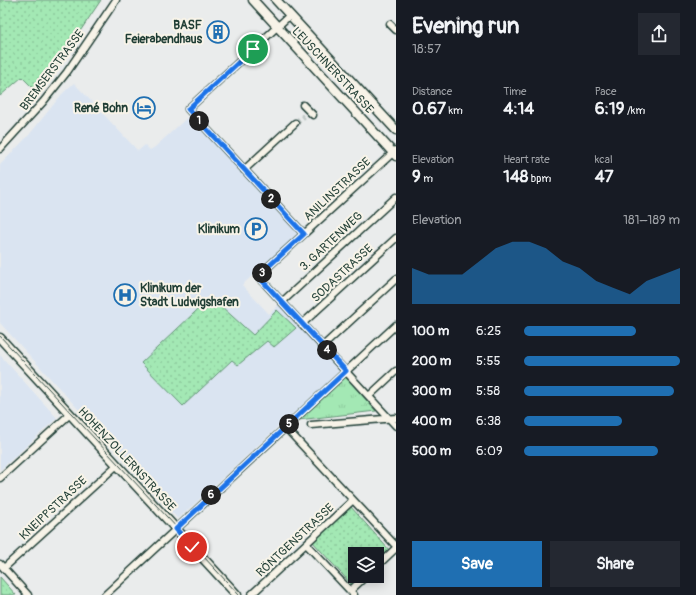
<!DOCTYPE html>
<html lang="en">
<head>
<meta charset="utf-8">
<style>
	body { margin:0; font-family:Pangolin,sans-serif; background:#242831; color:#f1f3f6; height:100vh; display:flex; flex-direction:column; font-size:15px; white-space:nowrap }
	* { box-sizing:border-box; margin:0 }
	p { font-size:13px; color:#9ea1a6 }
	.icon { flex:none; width:22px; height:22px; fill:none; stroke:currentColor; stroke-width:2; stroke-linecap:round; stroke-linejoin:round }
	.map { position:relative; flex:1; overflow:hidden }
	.side { display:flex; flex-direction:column; background:#171b24; width:300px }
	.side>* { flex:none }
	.buttons { position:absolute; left:348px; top:547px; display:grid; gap:8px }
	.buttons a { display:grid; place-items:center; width:36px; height:36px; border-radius:0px; background:#171b24; box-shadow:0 2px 10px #0003; font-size:20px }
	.pin { position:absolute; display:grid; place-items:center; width:34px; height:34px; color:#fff; margin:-17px; border:2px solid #fff; border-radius:50%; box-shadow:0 1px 4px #0007 }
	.km { position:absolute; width:20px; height:20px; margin:-10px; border-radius:50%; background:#222; color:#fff; font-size:11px; line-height:20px; text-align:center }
	.round { display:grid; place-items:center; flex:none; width:42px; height:42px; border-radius:0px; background:#242831 }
	.headline { display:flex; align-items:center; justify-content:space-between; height:68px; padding:0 16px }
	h1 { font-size:22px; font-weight:700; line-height:30px }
	.figures { display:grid; grid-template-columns:repeat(3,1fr); gap:6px; height:68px; padding:4px 16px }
	.figures div { display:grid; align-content:center }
	.figures b { font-size:17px; font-weight:700 }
	.figures small { font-size:11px; font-weight:400 }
	.figures p { font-size:11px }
	.chart { height:112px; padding:8px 16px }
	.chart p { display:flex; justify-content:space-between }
	.chart svg { width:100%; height:72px; margin-top:4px; fill:#1f6fb2; opacity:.7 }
	.cta { display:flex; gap:8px; margin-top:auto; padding:8px 16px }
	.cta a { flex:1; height:46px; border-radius:0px; background:#1f6fb2; color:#fff; font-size:16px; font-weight:700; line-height:46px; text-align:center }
	.cta a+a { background:#242831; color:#f1f3f6 }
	ul { padding:0 16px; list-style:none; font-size:13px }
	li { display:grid; grid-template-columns:64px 48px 1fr; align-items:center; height:30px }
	li i { height:10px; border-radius:5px; background:#1f6fb2 }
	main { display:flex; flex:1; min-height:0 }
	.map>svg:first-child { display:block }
</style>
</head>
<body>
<main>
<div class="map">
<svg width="396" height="595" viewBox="0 0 396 595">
	<defs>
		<pattern id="grass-tufts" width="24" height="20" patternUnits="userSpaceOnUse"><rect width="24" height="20" fill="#a3e8b4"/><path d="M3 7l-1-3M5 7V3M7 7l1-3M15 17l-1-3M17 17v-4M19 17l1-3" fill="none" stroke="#8cc89b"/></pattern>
		<pattern id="park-dots" width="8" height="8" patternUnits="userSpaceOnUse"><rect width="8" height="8" fill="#a3e8b4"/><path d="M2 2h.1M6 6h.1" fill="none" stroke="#8cc89b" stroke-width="1.8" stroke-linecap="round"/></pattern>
	</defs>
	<rect width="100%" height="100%" fill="#eaecec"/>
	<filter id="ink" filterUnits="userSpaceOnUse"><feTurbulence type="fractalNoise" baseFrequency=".025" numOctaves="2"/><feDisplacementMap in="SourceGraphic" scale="8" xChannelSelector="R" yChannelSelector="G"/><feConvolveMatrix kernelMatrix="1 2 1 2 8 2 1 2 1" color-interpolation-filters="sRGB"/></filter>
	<g filter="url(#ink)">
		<!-- built -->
		<path fill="#dae4f1" d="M74,83L138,151L145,145L150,150L155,147L190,115L298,234L242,285L269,314L280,304L344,371L282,423L178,519L0,323V165L29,135L62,94Z
			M0,355L57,418L0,470Z"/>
		<!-- grass -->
		<path fill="url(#grass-tufts)" stroke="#619274" d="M345,376L376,411L298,420Z"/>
		<!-- park -->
		<path fill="url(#park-dots)" stroke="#619274" d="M0,0H101L58,64L37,92L22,77L0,96Z
			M211,297L253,335L277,310L296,328L274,347L267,341L238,365L232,360L183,406L141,363Z
			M351,507L390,551L377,562V554H355V576H361L351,584L312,541Z
			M0,577L16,595H0Z"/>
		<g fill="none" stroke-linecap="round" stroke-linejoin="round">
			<!-- minor-tunnel -->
			<path stroke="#c1c9c7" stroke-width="6" stroke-dasharray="6 3" stroke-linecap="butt" d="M295,123L304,116"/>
			<!-- minor casing -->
			<g stroke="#1f3d34" stroke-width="9">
				<path id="minor" d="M290,15L188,109L304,234
					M390,24L396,30
					M303,105L313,115
					M0,149L43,102L67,72L116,0
					M396,150L258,276L396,426
					M244,170L295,123
					M282,302L396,197
					M302,324L396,238
					M323,346L396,279
					M369,396L396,371
					M311,425L396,418
					M285,427L396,546
					M0,478L70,414
					M306,544L354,595
					M0,564L28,595
					M377,566L396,548
					M4,568L117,465
					M350,591L366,576
					M105,595L396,325
					M251,595L353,500"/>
			</g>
			<!-- tertiary casing -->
			<g stroke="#1f3d34" stroke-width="11">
				<path id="tertiary" d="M253,0L396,156
					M276,0L396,130
					M0,338L237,595"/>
			</g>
			<!-- minor -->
			<use href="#minor" stroke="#f7f3e8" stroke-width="6"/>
			<!-- tertiary -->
			<use href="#tertiary" stroke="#f7f3e8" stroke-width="8"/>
			<!-- tram -->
			<path stroke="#1f3d34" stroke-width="1" d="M0,336L239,595"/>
		</g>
	</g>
	<g fill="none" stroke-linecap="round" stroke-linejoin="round" filter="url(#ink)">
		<!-- route casing -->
		<g stroke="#fff" stroke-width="8">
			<path id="route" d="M192,547L176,529L346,371L258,276L304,234L188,109L253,49"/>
		</g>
		<!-- route -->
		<use href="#route" stroke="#1a73e8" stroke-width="5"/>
	</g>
	<!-- icons -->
	<defs>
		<g id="building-ring" transform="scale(1.15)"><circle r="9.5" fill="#f7f3e8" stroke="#1f6fb2" stroke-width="1.5"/><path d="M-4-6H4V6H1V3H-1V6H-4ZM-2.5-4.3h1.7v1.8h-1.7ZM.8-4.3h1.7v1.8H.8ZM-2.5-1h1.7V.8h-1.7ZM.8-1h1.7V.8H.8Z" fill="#1f6fb2"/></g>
		<g id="hotel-ring" transform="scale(1.15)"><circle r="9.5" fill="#f7f3e8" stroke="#1f6fb2" stroke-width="1.5"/><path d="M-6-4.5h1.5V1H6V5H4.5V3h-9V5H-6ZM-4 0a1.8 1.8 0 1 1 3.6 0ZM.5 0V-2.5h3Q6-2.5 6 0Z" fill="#1f6fb2"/></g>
		<g id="parking-ring" transform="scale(1.15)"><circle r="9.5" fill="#f7f3e8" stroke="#1f6fb2" stroke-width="1.5"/><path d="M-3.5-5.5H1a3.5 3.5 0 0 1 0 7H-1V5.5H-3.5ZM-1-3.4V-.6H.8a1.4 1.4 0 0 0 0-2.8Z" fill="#1f6fb2"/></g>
		<g id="hospital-ring" transform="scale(1.15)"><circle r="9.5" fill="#f7f3e8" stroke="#1f6fb2" stroke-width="1.5"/><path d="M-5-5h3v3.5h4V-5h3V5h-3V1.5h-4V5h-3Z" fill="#1f6fb2"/></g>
	</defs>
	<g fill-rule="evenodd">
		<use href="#building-ring" x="218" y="32"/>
		<use href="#hotel-ring" x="144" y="108"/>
		<use href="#parking-ring" x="256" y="229"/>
		<use href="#hospital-ring" x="125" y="295"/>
	</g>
	<g text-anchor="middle" stroke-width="4" stroke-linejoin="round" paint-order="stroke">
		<!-- poi labels -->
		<g font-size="12" font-weight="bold" fill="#1f3d34" stroke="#f7f3e8" text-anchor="end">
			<text x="202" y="29">BASF<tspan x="202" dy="14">Feierabendhaus</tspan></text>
			<text x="128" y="112">René Bohn</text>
			<text x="240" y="233">Klinikum</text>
			<text x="140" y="292" text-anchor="start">Klinikum der<tspan x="140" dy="14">Stadt Ludwigshafen</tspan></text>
		</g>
		<!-- street labels -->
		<g font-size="12" fill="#1f3d34" stroke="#f7f3e8">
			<text transform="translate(52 70) rotate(-53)" y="4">BREMSERSTRASSE</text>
			<text transform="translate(333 70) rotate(47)" y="4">LEUSCHNERSTRASSE</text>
			<text transform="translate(337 189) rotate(-43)" y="4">ANILINSTRASSE</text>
			<text transform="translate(331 241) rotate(-43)" y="4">3. GARTENWEG</text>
			<text transform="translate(342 273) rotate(-43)" y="4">SODASTRASSE</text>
			<text transform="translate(127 459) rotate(47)" y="4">HOHENZOLLERNSTRASSE</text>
			<text transform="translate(53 508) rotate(-43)" y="4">KNEIPPSTRASSE</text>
			<text transform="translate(295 540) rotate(-43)" y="4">RÖNTGENSTRASSE</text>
		</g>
	</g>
</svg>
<div class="buttons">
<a><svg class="icon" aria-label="layers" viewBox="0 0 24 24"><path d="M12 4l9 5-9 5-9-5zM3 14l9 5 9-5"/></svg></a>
</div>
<div class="pin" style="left:253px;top:49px;background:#1e9e55"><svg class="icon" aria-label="arrive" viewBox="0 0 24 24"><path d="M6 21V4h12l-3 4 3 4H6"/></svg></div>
<div class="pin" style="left:192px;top:547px;background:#d93025"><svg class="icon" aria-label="check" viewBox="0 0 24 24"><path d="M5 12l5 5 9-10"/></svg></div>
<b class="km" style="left:199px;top:121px">1</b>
<b class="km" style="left:271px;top:199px">2</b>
<b class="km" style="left:262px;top:273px">3</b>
<b class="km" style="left:327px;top:350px">4</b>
<b class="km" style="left:289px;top:424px">5</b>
<b class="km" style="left:211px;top:495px">6</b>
</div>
<section class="side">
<div class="headline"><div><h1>Evening run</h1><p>18:57</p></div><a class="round"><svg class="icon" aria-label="share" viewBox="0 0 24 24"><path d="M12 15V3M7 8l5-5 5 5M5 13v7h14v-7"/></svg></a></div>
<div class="figures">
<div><p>Distance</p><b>0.67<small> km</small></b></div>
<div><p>Time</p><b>4:14</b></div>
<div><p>Pace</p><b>6:19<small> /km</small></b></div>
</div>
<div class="figures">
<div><p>Elevation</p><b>9<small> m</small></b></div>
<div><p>Heart rate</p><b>148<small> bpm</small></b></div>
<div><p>kcal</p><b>47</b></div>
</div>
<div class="chart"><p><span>Elevation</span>181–189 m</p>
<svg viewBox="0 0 160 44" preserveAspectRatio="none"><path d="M0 44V22L10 26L20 26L30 26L40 18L50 10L60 6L70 6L80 10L90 18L100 22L110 30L120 34L130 38L140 30L150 26L160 22V44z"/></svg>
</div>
<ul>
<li><b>100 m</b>6:25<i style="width:72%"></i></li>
<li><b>200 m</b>5:55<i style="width:100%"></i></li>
<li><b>300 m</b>5:58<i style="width:96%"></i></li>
<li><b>400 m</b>6:38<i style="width:63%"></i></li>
<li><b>500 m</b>6:09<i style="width:86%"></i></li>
</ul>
<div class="cta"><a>Save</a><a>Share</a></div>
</section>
</main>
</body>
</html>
